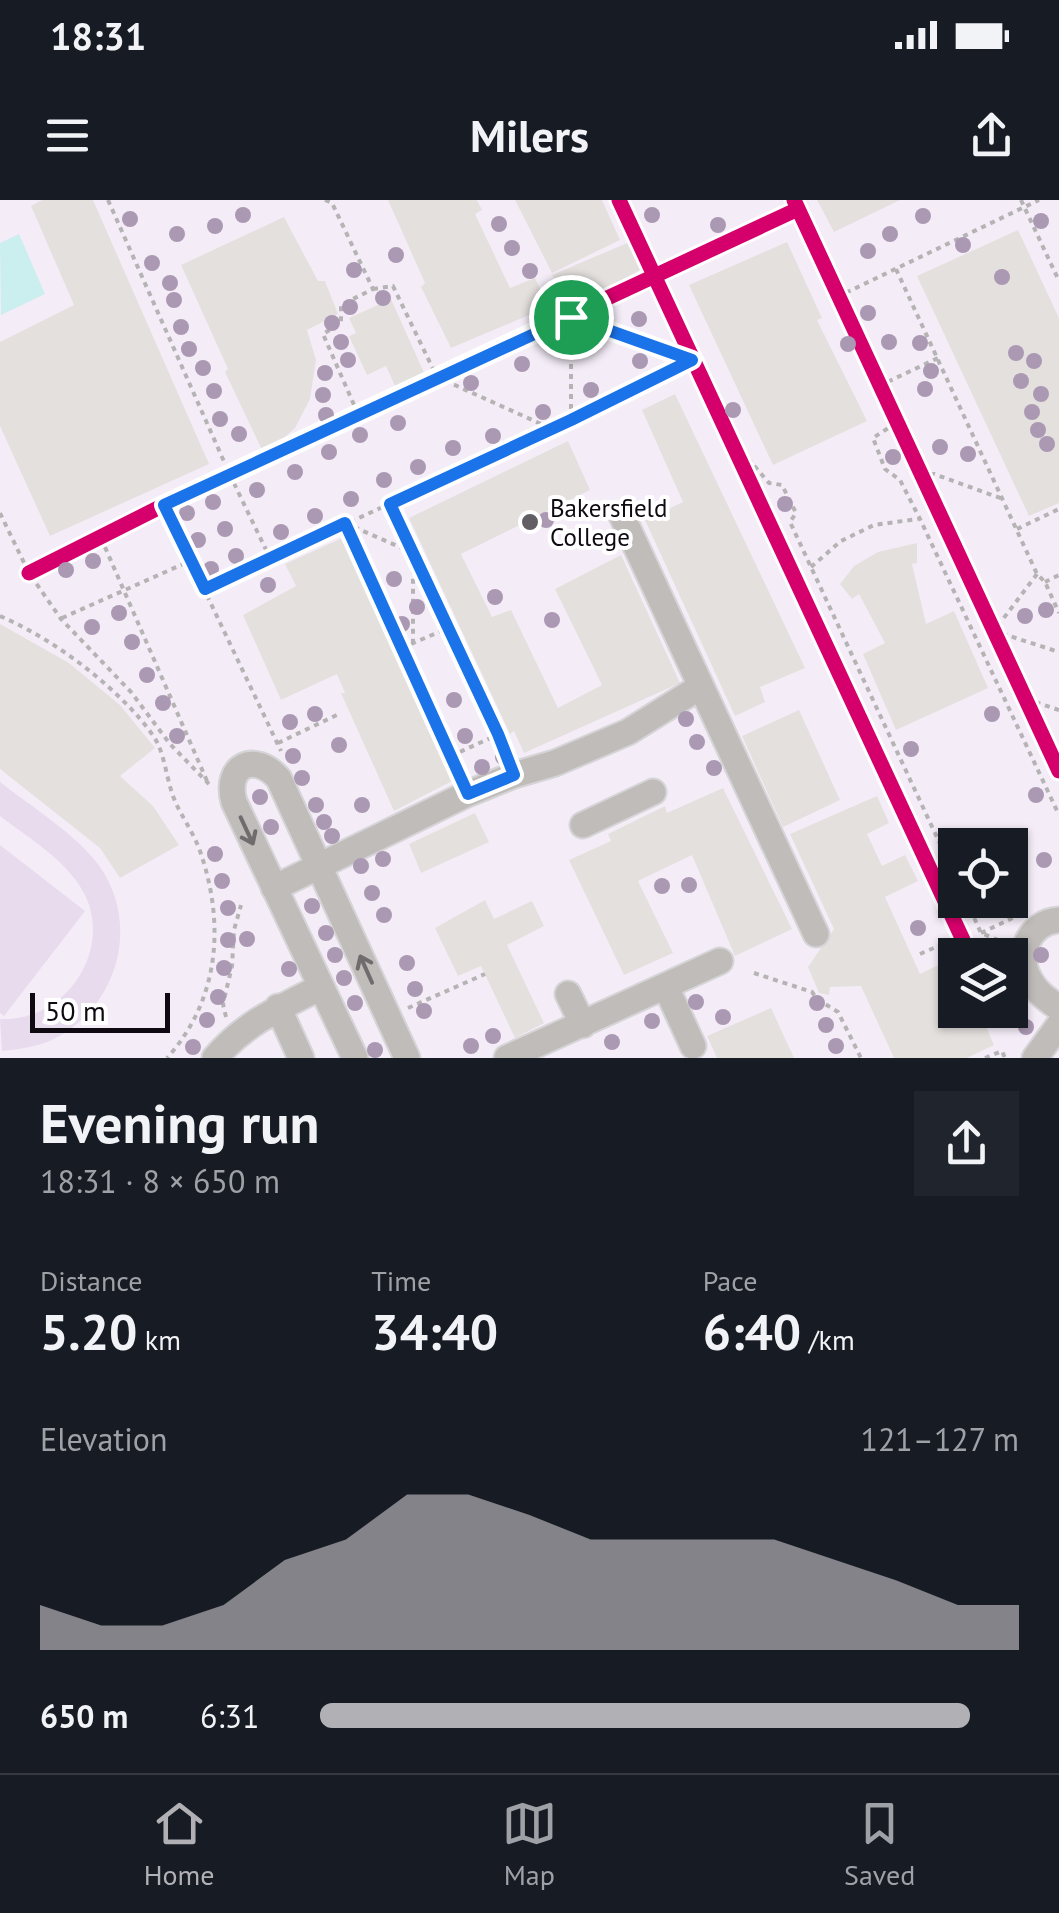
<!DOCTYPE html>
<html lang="en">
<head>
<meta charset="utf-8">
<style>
	body { margin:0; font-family:"PT Sans",sans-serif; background:#20242c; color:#f1f3f6; height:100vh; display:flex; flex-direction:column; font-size:38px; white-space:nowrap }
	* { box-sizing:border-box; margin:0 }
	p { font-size:32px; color:#9ea1a6 }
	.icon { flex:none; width:55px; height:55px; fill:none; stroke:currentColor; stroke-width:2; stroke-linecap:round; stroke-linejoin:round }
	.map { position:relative; height:858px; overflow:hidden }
	.sheet { display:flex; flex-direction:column; background:#171b24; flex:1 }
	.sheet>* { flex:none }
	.buttons { position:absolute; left:938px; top:628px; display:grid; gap:20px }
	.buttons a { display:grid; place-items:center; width:90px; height:90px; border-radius:0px; background:#171b24; box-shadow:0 2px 8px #0004; font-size:50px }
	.scale { position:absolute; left:30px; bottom:25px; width:140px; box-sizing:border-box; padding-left:10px; border:5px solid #0f0a11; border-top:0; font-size:28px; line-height:35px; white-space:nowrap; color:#0f0a11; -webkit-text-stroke:8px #fff; paint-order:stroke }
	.pin { position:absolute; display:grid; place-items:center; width:85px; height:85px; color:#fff; margin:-42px; border:5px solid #fff; border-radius:50%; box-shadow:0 2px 10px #0007 }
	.round { display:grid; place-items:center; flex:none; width:105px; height:105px; border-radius:0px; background:#20242c }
	.headline { display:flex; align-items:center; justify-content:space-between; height:170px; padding:0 40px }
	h1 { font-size:55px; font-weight:700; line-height:75px }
	.metrics { display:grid; grid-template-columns:repeat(3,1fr); gap:15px; height:170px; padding:10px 40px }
	.metrics div { display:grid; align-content:center }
	.metrics b { font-size:50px; font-weight:700 }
	.metrics small { font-size:28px; font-weight:400 }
	.metrics p { font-size:28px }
	.chart { height:280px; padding:20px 40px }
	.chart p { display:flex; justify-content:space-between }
	.chart svg { width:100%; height:180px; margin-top:10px; fill:#b1b0b4; opacity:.7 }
	ul { padding:0 40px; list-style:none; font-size:32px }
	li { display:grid; grid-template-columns:160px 120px 1fr; align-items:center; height:75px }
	li i { height:25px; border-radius:12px; background:#b1b0b4 }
	.status { display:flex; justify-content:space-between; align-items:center; height:70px; padding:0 50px; background:#171b24; direction:ltr }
	.status svg { height:28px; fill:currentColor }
	header { display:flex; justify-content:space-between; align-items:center; height:130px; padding:0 40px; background:#171b24; font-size:45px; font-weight:700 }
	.tab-bar { display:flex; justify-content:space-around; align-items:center; height:140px; border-top:2px solid #363941; background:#171b24; font-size:28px; color:#9ea1a6 }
	.tab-bar a { display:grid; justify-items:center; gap:5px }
	.tab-bar .on { color:#b1b0b4 }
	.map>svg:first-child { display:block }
</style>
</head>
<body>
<div class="status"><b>18:31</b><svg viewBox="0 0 49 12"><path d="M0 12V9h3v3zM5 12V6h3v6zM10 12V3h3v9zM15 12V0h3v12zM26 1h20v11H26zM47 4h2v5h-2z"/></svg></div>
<header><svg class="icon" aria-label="menu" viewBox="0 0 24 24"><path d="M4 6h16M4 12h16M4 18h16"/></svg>Milers<svg class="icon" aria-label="share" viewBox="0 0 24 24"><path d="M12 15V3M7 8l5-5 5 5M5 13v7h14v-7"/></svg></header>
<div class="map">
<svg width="1059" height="858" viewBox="0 0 1059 858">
	<rect width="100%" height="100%" fill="#fbf9fd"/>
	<!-- built -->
	<path fill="#f4edf8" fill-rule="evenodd" d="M0,0H1059V858H0ZM955,645H1010V700H955ZM955,755H1010V810H955Z"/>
	<!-- green -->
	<path fill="#e8dbee" d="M0,582C30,606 79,636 100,667C141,726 117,807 54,839C38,847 19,849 2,851L0,819C70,822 120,740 77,682C58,655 26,636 0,616Z
		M0,645L85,711L4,816L0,813Z"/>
	<!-- water -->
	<path fill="#cbeeee" d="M19,34L45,94L1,115L0,43Z"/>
	<!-- building -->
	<path fill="#e4e0de" d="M42,0H93L209,264L50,336L0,226V142L74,105L31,6Z
		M388,0H477L482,10L475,14L510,88L535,78L548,107L451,148L421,87L425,83Z
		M515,0H602L620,40L552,73Z
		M817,0H900L834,32Z
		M284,17L318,81H325L338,114L307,130L316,160L310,199L295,228L275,246L263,252L225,172L228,169L181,65Z
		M1018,30L1059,118V303L1029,316L917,76Z
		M632,41L645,67L571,109L552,75Z
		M787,42L822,118L817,120L867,221L773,265L689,85Z
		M391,99L425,175L396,188L386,166L367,175L349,136L356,133L349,118Z
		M675,194L805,468L760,487L765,502L735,516L645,320L683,302L642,210Z
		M568,241L590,290L461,354L492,417L511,410L558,508L602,485L555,389L621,355L680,483L524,553L514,531L510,534L409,318Z
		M349,335L456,579L394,611L341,493H345L337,474L281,500L243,415L296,386L285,364Z
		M917,343V363L912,364L926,424L954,411L988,488L896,530L863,454L885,443L859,394L852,399L840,384L854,366L878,352Z
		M0,424L69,463L120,505L155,548L120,576L153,606L179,645L120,678L100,648L0,569Z
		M799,510L840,600L783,627L742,536Z
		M723,588L792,729L735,756L692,655L638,681L673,753L624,775L569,660L611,641L608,634L665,606L667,613Z
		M877,596L889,623L867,634L882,666L905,655L918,681L885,697L920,774L955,757V810H979L994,845L967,858H894L861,786L830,787L829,795L819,793L808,767L834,729L790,634Z
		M475,613L489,642L421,673L409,644Z
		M485,700L494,719L532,701L544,726L507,745L544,823L515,838L481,766L458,776L435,728Z
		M771,808L794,858H717L707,836Z"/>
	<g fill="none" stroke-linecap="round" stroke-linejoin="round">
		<!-- minor casing -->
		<g stroke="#d5d4d6" stroke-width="29">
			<path id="minor" d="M622,316L816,734
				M583,625L653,592
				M274,688L467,594L514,575L555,563L628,532L700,487
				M1059,720C1029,722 1015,755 1030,780C1037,793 1048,800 1059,808
				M666,787L693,846
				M568,794L583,825
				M278,807L301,858
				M215,858C246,822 280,808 321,787
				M355,858L234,602C224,565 255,551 279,579L407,858
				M507,858L720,761
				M1035,858L1059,825"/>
		</g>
		<!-- path -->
		<path stroke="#b5b3b4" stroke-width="4" stroke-dasharray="5 5" stroke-linecap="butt" d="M108,0L230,275L270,358
			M325,0L332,3L373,89L341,105V123L323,134L358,214
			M1021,0L1059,81
			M896,69L1037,374L1045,382L1059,413
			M373,89L393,86L437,177L550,228
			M837,97L1039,0
			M879,186L938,158
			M571,219V117L691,160
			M896,223L873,238L885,269L900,280L920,319L1059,615
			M737,257L751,262L769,283L782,285L796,313L790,322L955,676
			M920,275L934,274L1003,299
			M390,304L507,556
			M164,305L281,551
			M0,313L29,373L61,419L131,492L170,544L209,584
			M345,323L458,573
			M345,323L413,353V443
			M1017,329L1059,309
			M101,338L207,581
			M811,367L841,341L874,325L918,319
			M1037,374L994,431L1059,452
			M1045,382L1059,375
			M205,389L571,220L691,160
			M0,416C50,438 98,473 136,514C143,522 153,534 158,544C165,560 167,579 173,596C180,615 193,631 200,651C225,723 220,799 167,858
			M62,418L190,361
			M402,448L448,428
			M1026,499L1059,510
			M278,543L341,513
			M451,556L497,535
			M966,700L981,733L1005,743
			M981,733L1019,715
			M920,754L961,736
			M754,773L812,792L817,799L838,812L861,858
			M408,808L485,774
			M226,817L223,804L232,766L234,730L241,705
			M985,858L1002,851L1005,858"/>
		<!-- minor -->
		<use href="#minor" stroke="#bfbcba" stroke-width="25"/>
		<!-- cycleway casing -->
		<g stroke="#fff" stroke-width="21">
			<path id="cycleway" d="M619,0L970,755
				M794,0L1059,571
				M29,373L164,305L798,9"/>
		</g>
		<!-- cycleway -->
		<use href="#cycleway" stroke="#d6006c" stroke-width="15"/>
	</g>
	<!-- trees -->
	<g fill="#ab98b3">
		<circle cx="243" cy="15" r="8"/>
		<circle cx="652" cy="15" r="8"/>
		<circle cx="923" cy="16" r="8"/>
		<circle cx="130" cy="19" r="8"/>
		<circle cx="1041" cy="21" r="8"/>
		<circle cx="499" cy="24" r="8"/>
		<circle cx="718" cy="25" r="8"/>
		<circle cx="215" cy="26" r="8"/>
		<circle cx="177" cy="34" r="8"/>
		<circle cx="890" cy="34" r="8"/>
		<circle cx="963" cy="45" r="8"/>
		<circle cx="512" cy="48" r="8"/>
		<circle cx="868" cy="51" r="8"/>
		<circle cx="396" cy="55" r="8"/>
		<circle cx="152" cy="63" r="8"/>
		<circle cx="354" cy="70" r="8"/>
		<circle cx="530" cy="71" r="8"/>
		<circle cx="1002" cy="77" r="8"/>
		<circle cx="170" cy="83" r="8"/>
		<circle cx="383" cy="98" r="8"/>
		<circle cx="174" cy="100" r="8"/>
		<circle cx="350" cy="107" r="8"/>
		<circle cx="868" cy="113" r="8"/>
		<circle cx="639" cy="119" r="8"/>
		<circle cx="332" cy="123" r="8"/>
		<circle cx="181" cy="127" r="8"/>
		<circle cx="341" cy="142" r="8"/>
		<circle cx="889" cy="142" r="8"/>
		<circle cx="920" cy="143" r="8"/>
		<circle cx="848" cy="144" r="8"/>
		<circle cx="189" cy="149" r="8"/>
		<circle cx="1016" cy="153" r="8"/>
		<circle cx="348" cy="160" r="8"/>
		<circle cx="640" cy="161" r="8"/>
		<circle cx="1034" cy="161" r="8"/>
		<circle cx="522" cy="164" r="8"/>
		<circle cx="203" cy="168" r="8"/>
		<circle cx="931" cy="171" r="8"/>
		<circle cx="325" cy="173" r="8"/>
		<circle cx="1021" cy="181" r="8"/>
		<circle cx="471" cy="183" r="8"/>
		<circle cx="925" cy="189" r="8"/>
		<circle cx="591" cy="190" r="8"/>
		<circle cx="214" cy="191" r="8"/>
		<circle cx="1041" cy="194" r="8"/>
		<circle cx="323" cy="195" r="8"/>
		<circle cx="733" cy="210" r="8"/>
		<circle cx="543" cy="212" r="8"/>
		<circle cx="1032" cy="212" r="8"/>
		<circle cx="326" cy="215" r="8"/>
		<circle cx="220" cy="219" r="8"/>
		<circle cx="398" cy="223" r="8"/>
		<circle cx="1038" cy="230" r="8"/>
		<circle cx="239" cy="234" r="8"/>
		<circle cx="360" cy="235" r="8"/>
		<circle cx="493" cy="236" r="8"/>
		<circle cx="1047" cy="244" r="8"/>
		<circle cx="940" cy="247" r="8"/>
		<circle cx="453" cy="248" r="8"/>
		<circle cx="329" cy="252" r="8"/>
		<circle cx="968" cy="254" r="8"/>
		<circle cx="893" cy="257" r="8"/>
		<circle cx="418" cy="267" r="8"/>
		<circle cx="295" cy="272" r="8"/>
		<circle cx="384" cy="280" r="8"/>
		<circle cx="257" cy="290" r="8"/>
		<circle cx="351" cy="299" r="8"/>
		<circle cx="213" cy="302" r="8"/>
		<circle cx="785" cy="304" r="8"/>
		<circle cx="187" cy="313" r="8"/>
		<circle cx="315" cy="316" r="8"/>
		<circle cx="546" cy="320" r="8"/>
		<circle cx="225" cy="329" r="8"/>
		<circle cx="281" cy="332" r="8"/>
		<circle cx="198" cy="340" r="8"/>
		<circle cx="236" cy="356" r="8"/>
		<circle cx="93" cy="361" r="8"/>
		<circle cx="211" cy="369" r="8"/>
		<circle cx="66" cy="370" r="8"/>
		<circle cx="394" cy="379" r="8"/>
		<circle cx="268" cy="385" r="8"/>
		<circle cx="495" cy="397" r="8"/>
		<circle cx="417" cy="407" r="8"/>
		<circle cx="1046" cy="410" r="8"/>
		<circle cx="119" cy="413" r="8"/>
		<circle cx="1025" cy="416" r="8"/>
		<circle cx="552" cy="420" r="8"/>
		<circle cx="402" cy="424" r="8"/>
		<circle cx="92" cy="427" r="8"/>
		<circle cx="132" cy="442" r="8"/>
		<circle cx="147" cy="475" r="8"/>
		<circle cx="454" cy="500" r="8"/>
		<circle cx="163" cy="503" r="8"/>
		<circle cx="315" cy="514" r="8"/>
		<circle cx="992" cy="514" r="8"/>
		<circle cx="686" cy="519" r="8"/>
		<circle cx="290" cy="522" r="8"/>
		<circle cx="177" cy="536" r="8"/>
		<circle cx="465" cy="536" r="8"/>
		<circle cx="697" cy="542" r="8"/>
		<circle cx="339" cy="545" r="8"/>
		<circle cx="911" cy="549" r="8"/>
		<circle cx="293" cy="556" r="8"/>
		<circle cx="503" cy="557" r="8"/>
		<circle cx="482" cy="567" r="8"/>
		<circle cx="714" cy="568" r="8"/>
		<circle cx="302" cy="578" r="8"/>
		<circle cx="1036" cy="595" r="8"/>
		<circle cx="260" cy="597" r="8"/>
		<circle cx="316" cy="605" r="8"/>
		<circle cx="362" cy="605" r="8"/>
		<circle cx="324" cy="622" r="8"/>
		<circle cx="271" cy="627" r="8"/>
		<circle cx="332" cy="636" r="8"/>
		<circle cx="949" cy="637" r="8"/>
		<circle cx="215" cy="654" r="8"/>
		<circle cx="383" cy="659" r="8"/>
		<circle cx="1044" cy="660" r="8"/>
		<circle cx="361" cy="666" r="8"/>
		<circle cx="222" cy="681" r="8"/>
		<circle cx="689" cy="685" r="8"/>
		<circle cx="662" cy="686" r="8"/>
		<circle cx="372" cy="693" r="8"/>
		<circle cx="312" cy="706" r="8"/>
		<circle cx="228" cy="708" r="8"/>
		<circle cx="384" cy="715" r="8"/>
		<circle cx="918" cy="728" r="8"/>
		<circle cx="326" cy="733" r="8"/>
		<circle cx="247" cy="739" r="8"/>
		<circle cx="228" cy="740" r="8"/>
		<circle cx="335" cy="755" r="8"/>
		<circle cx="1041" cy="755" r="8"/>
		<circle cx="407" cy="763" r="8"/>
		<circle cx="224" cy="768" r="8"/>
		<circle cx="289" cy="769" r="8"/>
		<circle cx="344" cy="778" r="8"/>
		<circle cx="415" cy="789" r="8"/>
		<circle cx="218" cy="797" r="8"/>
		<circle cx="696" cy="802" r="8"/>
		<circle cx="355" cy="803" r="8"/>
		<circle cx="817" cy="803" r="8"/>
		<circle cx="424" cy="811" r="8"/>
		<circle cx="723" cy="817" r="8"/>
		<circle cx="207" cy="820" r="8"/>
		<circle cx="652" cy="821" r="8"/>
		<circle cx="826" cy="825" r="8"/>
		<circle cx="1026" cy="827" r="8"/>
		<circle cx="493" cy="836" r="8"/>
		<circle cx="612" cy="842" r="8"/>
		<circle cx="471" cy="846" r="8"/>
		<circle cx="836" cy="846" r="8"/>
		<circle cx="193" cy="847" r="8"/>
		<circle cx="375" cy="850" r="8"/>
	</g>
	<!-- one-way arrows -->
	<defs><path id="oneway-shaft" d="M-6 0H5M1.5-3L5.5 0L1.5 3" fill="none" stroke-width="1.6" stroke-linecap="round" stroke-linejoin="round" transform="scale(2.5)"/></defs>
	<g stroke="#706c6e">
		<use href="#oneway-shaft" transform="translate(247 631) rotate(65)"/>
		<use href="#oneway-shaft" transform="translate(366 769) rotate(-114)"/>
	</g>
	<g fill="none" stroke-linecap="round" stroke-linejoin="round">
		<!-- route casing -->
		<g stroke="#fff" stroke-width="20">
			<path id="route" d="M571,117L692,160L571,220L390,304L498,534L514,575L468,594L345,323L205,389L164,305Z"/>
		</g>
		<!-- route -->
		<use href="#route" stroke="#1a73e8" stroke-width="12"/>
	</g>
	<!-- markers -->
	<circle fill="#625e64" stroke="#fff" stroke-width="4" cx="530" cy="322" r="10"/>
	<g text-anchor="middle" stroke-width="8" stroke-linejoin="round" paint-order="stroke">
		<!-- poi labels -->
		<g font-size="25" fill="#0f0a11" stroke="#fff" text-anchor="start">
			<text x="550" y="317">Bakersfield<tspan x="550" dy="29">College</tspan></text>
		</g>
	</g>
</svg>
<div class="buttons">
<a><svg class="icon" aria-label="locate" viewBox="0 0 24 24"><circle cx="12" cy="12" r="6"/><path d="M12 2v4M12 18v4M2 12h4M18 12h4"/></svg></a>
<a><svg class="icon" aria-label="layers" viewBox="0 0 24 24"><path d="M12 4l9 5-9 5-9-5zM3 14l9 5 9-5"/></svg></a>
</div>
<div class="scale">50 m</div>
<div class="pin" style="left:571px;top:117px;background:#1e9e55"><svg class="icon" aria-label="arrive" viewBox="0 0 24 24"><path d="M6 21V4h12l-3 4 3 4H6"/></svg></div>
</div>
<section class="sheet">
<div class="headline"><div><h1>Evening run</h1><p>18:31 · 8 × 650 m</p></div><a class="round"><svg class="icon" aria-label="share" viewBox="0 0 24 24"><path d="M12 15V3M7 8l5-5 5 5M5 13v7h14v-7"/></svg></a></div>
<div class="metrics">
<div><p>Distance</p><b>5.20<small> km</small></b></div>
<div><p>Time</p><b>34:40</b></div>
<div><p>Pace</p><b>6:40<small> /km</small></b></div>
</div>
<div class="chart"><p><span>Elevation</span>121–127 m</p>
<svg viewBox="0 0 160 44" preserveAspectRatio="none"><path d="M0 44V33L10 38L20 38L30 33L40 22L50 17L60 6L70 6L80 11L90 17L100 17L110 17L120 17L130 22L140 27L150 33L160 33V44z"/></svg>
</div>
<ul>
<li><b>650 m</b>6:31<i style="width:93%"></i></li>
</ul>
</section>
<nav class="tab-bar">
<a class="on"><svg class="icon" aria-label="home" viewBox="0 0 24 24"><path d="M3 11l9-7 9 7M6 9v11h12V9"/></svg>Home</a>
<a><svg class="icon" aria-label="map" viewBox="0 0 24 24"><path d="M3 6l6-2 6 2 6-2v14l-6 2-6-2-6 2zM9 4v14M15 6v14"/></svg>Map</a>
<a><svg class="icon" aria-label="saved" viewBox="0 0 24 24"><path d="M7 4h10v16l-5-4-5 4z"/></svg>Saved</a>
</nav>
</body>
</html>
